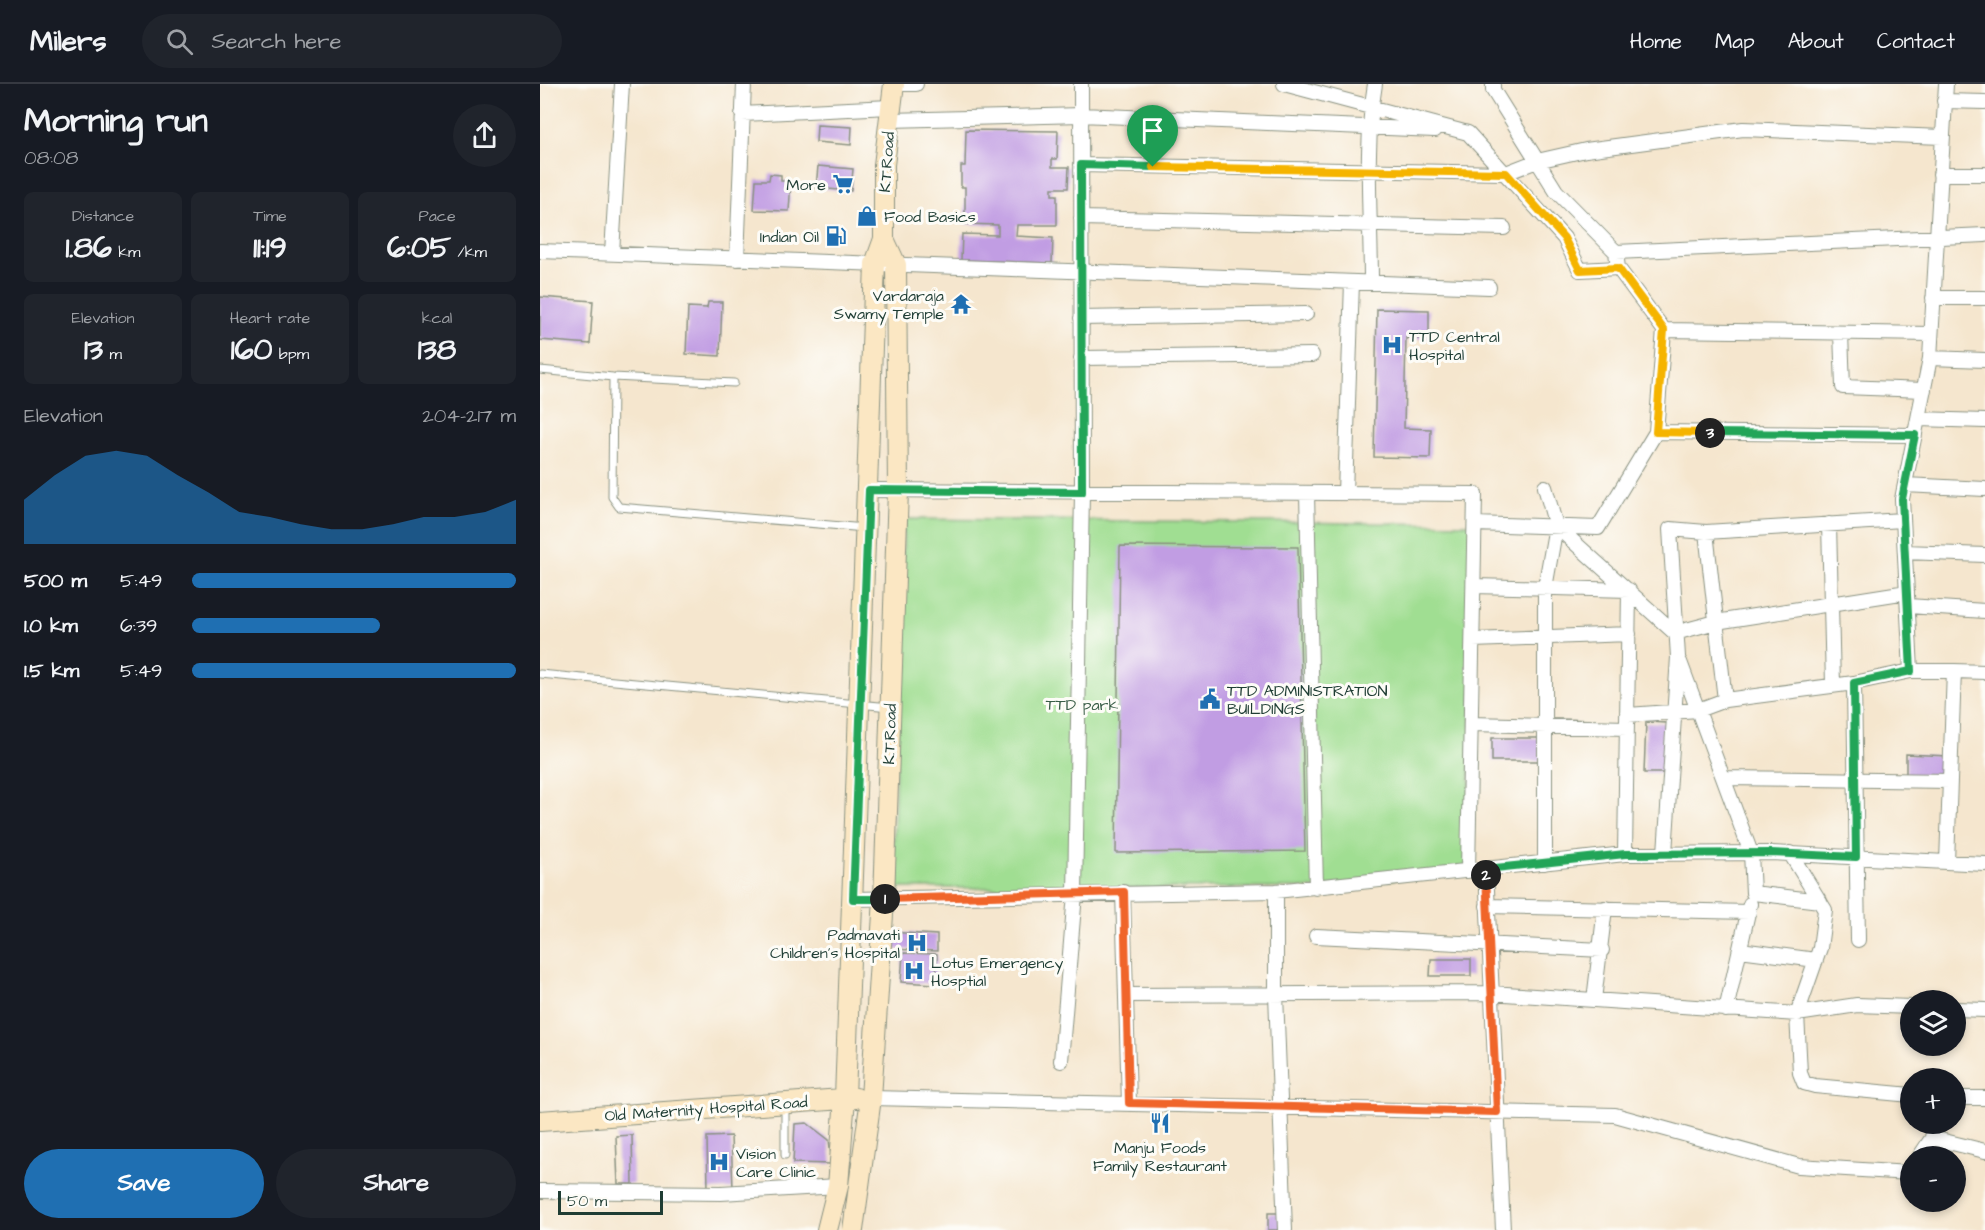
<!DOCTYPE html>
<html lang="en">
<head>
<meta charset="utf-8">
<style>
	body { margin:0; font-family:"Architects Daughter",sans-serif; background:#20242c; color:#f1f3f6; height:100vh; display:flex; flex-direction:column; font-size:22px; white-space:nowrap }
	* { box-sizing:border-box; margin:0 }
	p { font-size:20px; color:#9ea1a6 }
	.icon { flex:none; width:33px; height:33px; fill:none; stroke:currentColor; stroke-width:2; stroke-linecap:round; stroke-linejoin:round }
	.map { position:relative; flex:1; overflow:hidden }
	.side { display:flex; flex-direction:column; background:#171b24; width:540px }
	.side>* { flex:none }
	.controls { position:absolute; left:1360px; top:906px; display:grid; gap:12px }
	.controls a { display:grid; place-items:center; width:66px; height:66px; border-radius:50%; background:#171b24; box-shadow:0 3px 9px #0003; font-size:30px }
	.scale { position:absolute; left:18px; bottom:15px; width:105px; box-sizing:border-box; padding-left:6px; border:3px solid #1f3d34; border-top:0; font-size:16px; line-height:21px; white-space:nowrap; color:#1f3d34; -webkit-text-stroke:4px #fdfcf7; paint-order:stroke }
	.pin { position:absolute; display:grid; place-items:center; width:51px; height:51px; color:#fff; margin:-62px -26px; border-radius:50% 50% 50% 0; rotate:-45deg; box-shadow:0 0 6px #0007 }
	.pin .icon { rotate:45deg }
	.km { position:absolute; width:30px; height:30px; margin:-15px; border-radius:50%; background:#222; color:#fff; font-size:16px; line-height:30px; text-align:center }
	.round { display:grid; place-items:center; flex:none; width:63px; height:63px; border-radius:32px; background:#20242c }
	.summary { display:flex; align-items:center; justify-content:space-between; height:102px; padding:0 24px }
	h1 { font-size:33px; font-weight:700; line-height:45px }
	.metrics { display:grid; grid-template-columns:repeat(3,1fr); gap:9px; height:102px; padding:6px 24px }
	.metrics div { display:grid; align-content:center; border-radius:9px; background:#20242c; text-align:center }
	.metrics b { font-size:30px; font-weight:700 }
	.metrics small { font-size:16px; font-weight:400 }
	.metrics p { font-size:16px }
	.chart { height:168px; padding:12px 24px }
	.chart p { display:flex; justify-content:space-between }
	.chart svg { width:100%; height:108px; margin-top:6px; fill:#1f6fb2; opacity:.7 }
	.button { display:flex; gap:12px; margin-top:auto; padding:12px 24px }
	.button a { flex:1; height:69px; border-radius:36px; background:#1f6fb2; color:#fff; font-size:24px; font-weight:700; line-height:69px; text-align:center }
	.button a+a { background:#20242c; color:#f1f3f6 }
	ul { padding:0 24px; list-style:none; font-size:20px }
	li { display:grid; grid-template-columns:96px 72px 1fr; align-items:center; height:45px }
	li i { height:15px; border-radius:8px; background:#1f6fb2 }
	header { display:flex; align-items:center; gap:36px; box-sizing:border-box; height:84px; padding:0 30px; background:#171b24; border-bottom:2px solid #363941 }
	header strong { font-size:28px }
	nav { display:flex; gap:33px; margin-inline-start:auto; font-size:21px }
	.search { width:420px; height:54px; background:#20242c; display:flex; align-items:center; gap:15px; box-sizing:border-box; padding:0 21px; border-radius:33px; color:#9ea1a6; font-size:22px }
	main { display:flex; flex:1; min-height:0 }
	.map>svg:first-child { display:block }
</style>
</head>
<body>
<header>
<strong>Milers</strong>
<div class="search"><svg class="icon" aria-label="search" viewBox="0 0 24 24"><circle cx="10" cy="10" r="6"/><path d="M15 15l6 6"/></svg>Search here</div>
<nav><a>Home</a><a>Map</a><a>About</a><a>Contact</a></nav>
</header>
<main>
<section class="side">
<div class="summary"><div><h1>Morning run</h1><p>08:08</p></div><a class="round"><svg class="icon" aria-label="share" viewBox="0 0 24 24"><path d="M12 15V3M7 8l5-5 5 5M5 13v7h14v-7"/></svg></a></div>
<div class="metrics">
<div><p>Distance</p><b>1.86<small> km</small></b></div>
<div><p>Time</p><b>11:19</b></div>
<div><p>Pace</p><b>6:05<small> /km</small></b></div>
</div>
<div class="metrics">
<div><p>Elevation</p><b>13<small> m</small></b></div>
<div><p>Heart rate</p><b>160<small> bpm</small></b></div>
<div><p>kcal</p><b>138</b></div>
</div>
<div class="chart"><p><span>Elevation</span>204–217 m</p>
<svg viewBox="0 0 160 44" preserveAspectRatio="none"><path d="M0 44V26L10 16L20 8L30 6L40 8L50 16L60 23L70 31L80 33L90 36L100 38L110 38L120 36L130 33L140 33L150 31L160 26V44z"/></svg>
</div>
<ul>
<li><b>500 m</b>5:49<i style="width:100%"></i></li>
<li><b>1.0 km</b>6:39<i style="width:58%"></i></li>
<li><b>1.5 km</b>5:49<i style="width:100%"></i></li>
</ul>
<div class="button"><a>Save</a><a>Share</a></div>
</section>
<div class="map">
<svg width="1445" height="1146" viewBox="0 0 1445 1146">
	<rect width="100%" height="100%" fill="#fdfcf7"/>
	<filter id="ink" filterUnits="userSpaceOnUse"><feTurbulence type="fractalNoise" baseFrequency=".0167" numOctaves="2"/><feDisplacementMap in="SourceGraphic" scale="12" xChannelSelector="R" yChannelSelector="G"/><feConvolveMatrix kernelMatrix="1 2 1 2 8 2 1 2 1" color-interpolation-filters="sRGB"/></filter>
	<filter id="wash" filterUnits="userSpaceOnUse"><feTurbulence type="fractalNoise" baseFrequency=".008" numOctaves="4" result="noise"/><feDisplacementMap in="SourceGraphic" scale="24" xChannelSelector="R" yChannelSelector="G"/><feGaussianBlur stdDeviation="1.35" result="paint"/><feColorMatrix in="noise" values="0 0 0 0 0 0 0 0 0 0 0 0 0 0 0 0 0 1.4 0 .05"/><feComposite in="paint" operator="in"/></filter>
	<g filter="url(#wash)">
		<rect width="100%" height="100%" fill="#f5e6ce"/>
		<!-- green -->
		<path fill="#a0de92" stroke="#608e63" stroke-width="1.5" d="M364,435L935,440L928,787L776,804H352Z"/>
		<g id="blocks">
			<!-- building -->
			<path fill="#c19de3" d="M277,41L312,43L311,61L276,58Z
				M426,46L518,47L517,75H512V83H529L528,104H512V111H517V141H477L476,152L513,154L512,179L421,176L422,150L458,151V141L425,140V103H421V82H425Z
				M278,82L313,85L311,107L276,104Z
				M230,90L241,91V97H251L249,127L214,126L216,96H229Z
				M0,213L53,217L50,260L0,256Z
				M168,218H182L180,272L146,270L148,223L167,224Z
				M837,225L889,226V255L866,254L864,344L891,345L890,374L834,373Z
				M580,462L758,463L765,767L576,769Z
				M1106,638L1128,639L1126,689H1104Z
				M952,654H1001V677H952Z
				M1366,670L1408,672L1407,692L1366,691Z
				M348,848L397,851V867L348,865Z
				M363,869L397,870L396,900L361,898Z
				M891,875H931V892H890Z
				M267,1039L289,1056L292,1080L253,1079L255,1040Z
				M92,1051L93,1100H78L76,1052Z
				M191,1052L193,1105L168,1106L167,1053Z
				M728,1129H749V1146H728Z"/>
		</g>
	</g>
	<g filter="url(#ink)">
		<use href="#blocks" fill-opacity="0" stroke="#8a9281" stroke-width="1.5"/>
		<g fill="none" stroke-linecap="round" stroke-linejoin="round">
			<!-- lane casing -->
			<g stroke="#8a9281" stroke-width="9">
				<path id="lane" d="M0,286L73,293L194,299
					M73,293L72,413L79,423L325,444
					M0,590L350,623
					M245,1020V1071"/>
			</g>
			<!-- street casing -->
			<g stroke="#8a9281" stroke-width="16">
				<path id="street" d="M354,0H376
					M744,0L928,49L1024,154L1040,186L1078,184L1076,168L1016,107L953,6V0
					M1406,0L1390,274L1362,415L1371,587H1414L1407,778
					M1404,17L1445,18
					M202,30L350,23
					M350,36L541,31L895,46
					M541,81L966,89L997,77L1046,66L1203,45L1402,53
					M1400,90H1445
					M541,134L964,144
					M0,167L949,203
					M1076,168L1445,151
					M72,169L82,0
					M197,175L204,0
					M1078,184L1124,246L1116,348L1375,351
					M831,198C831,133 824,65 835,0
					M1393,214H1445
					M541,234L766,230
					M1124,246L1391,250
					M1301,249L1303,303L1384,306
					M541,274L772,271
					M1390,274L1445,276
					M1378,335L1445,337
					M1365,401L1445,405
					M1005,403L1016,442L1005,504V779
					M329,406L935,410L928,787
					M767,409L776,804
					M805,409L812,198
					M935,440L1058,444L1116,348
					M1289,440L1293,601
					M1016,442L1135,549L1176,538L1367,508
					M1365,468L1445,471
					M934,502L1089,506L1085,770
					M1368,522L1445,527
					M933,556L1089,550
					M1140,578L1211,769L1213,809L1280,817
					M1414,587L1445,588
					M1314,599L1185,616L1166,448L1363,436
					M1088,631L1158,626L1185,616
					M931,640L1087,644
					M1184,694L1410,697
					M1125,769L1138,573L1130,445L1166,448
					M1250,769L1285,826L1280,864L1257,930L1260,989L1264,999L1275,1002L1371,1011
					M946,785L963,1146
					M736,807V910L745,1146
					M583,808L589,1019
					M313,815L736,807L1085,770L1231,769L1445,780
					M947,822L1209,828
					M776,852L1062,866
					M1318,856L1314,599L1371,587
					M1200,866L1276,876
					M586,911L951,909L1257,930L1317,921L1371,923
					M1054,916L1065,824
					M1416,925L1445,926
					M1186,926L1210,820
					M521,977L535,810L542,408L541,0
					M331,1014L1075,1031L1259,1082L1369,1089L1371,1086
					M1416,1014H1445
					M1394,1040L1392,1054L1445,1067
					M1380,1072L1392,1054
					M0,1107L181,1109L298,1102"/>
			</g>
			<!-- secondary casing -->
			<g stroke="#8a9281" stroke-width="22">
				<path id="secondary" d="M0,1037L316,1014
					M287,1146L298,1102L305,1014L335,180L344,155V81L354,0
					M313,1146L331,1014L344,815L358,406L356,181L344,155"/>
			</g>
			<!-- lane -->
			<use href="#lane" stroke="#fff" stroke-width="7"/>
			<!-- street -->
			<use href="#street" stroke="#fff" stroke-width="14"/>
			<!-- secondary -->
			<use href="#secondary" stroke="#fbe7c3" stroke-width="20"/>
		</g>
	</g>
	<g fill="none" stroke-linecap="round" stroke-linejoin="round" filter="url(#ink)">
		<!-- split-1 casing -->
		<g stroke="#fff" stroke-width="12">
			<path id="split-1" d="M345,815H313L329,406L542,408L541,81L613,83"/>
		</g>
		<!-- split-2 casing -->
		<g stroke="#fff" stroke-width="12">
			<path id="split-2" d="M345,815L584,808L589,1019L957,1028L946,791"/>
		</g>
		<!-- split-3 casing -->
		<g stroke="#fff" stroke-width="12">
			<path id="split-3" d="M946,791V785L1085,770L1231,769L1316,773L1314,599L1371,587L1362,415L1375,351L1170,349"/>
		</g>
		<!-- split-4 casing -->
		<g stroke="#fff" stroke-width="12">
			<path id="split-4" d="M613,83L966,89L1024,154L1040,186L1078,184L1124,246L1116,348L1170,349"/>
		</g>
		<!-- split-1 -->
		<use href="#split-1" stroke="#22a559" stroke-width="8"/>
		<!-- split-2 -->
		<use href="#split-2" stroke="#f0652b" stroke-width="8"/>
		<!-- split-3 -->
		<use href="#split-3" stroke="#22a559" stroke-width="8"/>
		<!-- split-4 -->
		<use href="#split-4" stroke="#f5b400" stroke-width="8"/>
	</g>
	<!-- icons -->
	<defs>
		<g id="supermarket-bare" transform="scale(1.62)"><path d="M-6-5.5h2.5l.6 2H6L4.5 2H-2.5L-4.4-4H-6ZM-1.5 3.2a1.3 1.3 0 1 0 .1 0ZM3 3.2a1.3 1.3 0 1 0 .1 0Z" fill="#1f6fb2" stroke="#fdfcf7" stroke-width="2.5" paint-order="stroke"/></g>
		<g id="shop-bare" transform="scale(1.62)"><path d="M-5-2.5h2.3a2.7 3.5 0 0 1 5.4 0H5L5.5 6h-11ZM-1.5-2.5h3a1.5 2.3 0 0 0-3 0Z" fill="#1f6fb2" stroke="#fdfcf7" stroke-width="2.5" paint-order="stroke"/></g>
		<g id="fuel-bare" transform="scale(1.62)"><path d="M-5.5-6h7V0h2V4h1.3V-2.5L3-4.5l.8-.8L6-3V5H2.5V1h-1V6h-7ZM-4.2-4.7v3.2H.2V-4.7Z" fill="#1f6fb2" stroke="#fdfcf7" stroke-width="2.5" paint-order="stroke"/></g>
		<g id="temple-bare" transform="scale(1.62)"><path d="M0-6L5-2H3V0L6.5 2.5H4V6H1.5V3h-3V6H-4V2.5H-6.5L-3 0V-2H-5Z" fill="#1f6fb2" stroke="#fdfcf7" stroke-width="2.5" paint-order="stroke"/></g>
		<g id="hospital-bare" transform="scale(1.62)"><path d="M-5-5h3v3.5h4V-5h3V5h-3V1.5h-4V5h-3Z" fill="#1f6fb2" stroke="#fdfcf7" stroke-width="2.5" paint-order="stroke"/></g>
		<g id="civic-bare" transform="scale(1.62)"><path d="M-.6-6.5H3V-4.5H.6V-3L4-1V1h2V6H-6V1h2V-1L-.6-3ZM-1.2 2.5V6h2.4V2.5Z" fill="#1f6fb2" stroke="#fdfcf7" stroke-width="2.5" paint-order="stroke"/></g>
		<g id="restaurant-bare" transform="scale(1.62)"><path d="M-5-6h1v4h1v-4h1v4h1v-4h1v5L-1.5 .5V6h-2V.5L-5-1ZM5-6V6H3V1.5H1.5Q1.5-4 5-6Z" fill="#1f6fb2" stroke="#fdfcf7" stroke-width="2.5" paint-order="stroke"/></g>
	</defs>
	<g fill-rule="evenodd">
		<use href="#supermarket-bare" x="303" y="100"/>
		<use href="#shop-bare" x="327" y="132"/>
		<use href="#fuel-bare" x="296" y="152"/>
		<use href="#temple-bare" x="421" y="220"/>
		<use href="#hospital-bare" x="852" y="261"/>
		<use href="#civic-bare" x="670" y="615"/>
		<use href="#hospital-bare" x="377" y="859"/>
		<use href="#hospital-bare" x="374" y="887"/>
		<use href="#restaurant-bare" x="620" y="1039"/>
		<use href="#hospital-bare" x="179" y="1078"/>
	</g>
	<g text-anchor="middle" stroke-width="6" stroke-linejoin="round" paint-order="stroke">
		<!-- street labels -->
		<g font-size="16" fill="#1f3d34" stroke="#fdfcf7">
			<text transform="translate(346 78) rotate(-86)" y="6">K.T.Road</text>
			<text transform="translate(349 650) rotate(-88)" y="6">K.T.Road</text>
			<text transform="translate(166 1024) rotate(-4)" y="6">Old Maternity Hospital Road</text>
		</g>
		<!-- poi labels -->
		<g font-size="16" fill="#1f3d34" stroke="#fdfcf7" text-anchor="start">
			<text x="286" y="106" text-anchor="end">More</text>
			<text x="344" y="138">Food Basics</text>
			<text x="279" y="158" text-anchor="end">Indian Oil</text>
			<text x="404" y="217" text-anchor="end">Vardaraja<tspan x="404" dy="18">Swamy Temple</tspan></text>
			<text x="869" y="258">TTD Central<tspan x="869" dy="18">Hospital</tspan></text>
			<text x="687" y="612">TTD ADMINISTRATION<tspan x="687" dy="18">BUILDINGS</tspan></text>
			<text x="360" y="856" text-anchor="end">Padmavati<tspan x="360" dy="18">Children's Hospital</tspan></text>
			<text x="391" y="884">Lotus Emergency<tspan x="391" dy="18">Hosptial</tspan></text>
			<text x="620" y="1069" text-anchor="middle">Manju Foods<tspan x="620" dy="18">Family Restaurant</tspan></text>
			<text x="196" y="1075">Vision<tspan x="196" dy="18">Care Clinic</tspan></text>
		</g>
		<!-- park labels -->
		<g font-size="16" fill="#395d47" stroke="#fdfcf7">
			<text x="542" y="626">TTD park</text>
		</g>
	</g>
</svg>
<div class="controls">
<a><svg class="icon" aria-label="layers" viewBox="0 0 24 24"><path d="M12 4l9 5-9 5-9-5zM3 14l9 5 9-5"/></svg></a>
<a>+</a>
<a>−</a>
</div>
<div class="scale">50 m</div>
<div class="pin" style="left:613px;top:83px;background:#1e9e55"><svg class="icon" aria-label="arrive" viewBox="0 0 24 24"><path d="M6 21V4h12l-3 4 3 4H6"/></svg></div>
<b class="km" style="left:345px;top:815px">1</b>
<b class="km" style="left:946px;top:791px">2</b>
<b class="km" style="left:1170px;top:349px">3</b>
</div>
</main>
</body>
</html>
